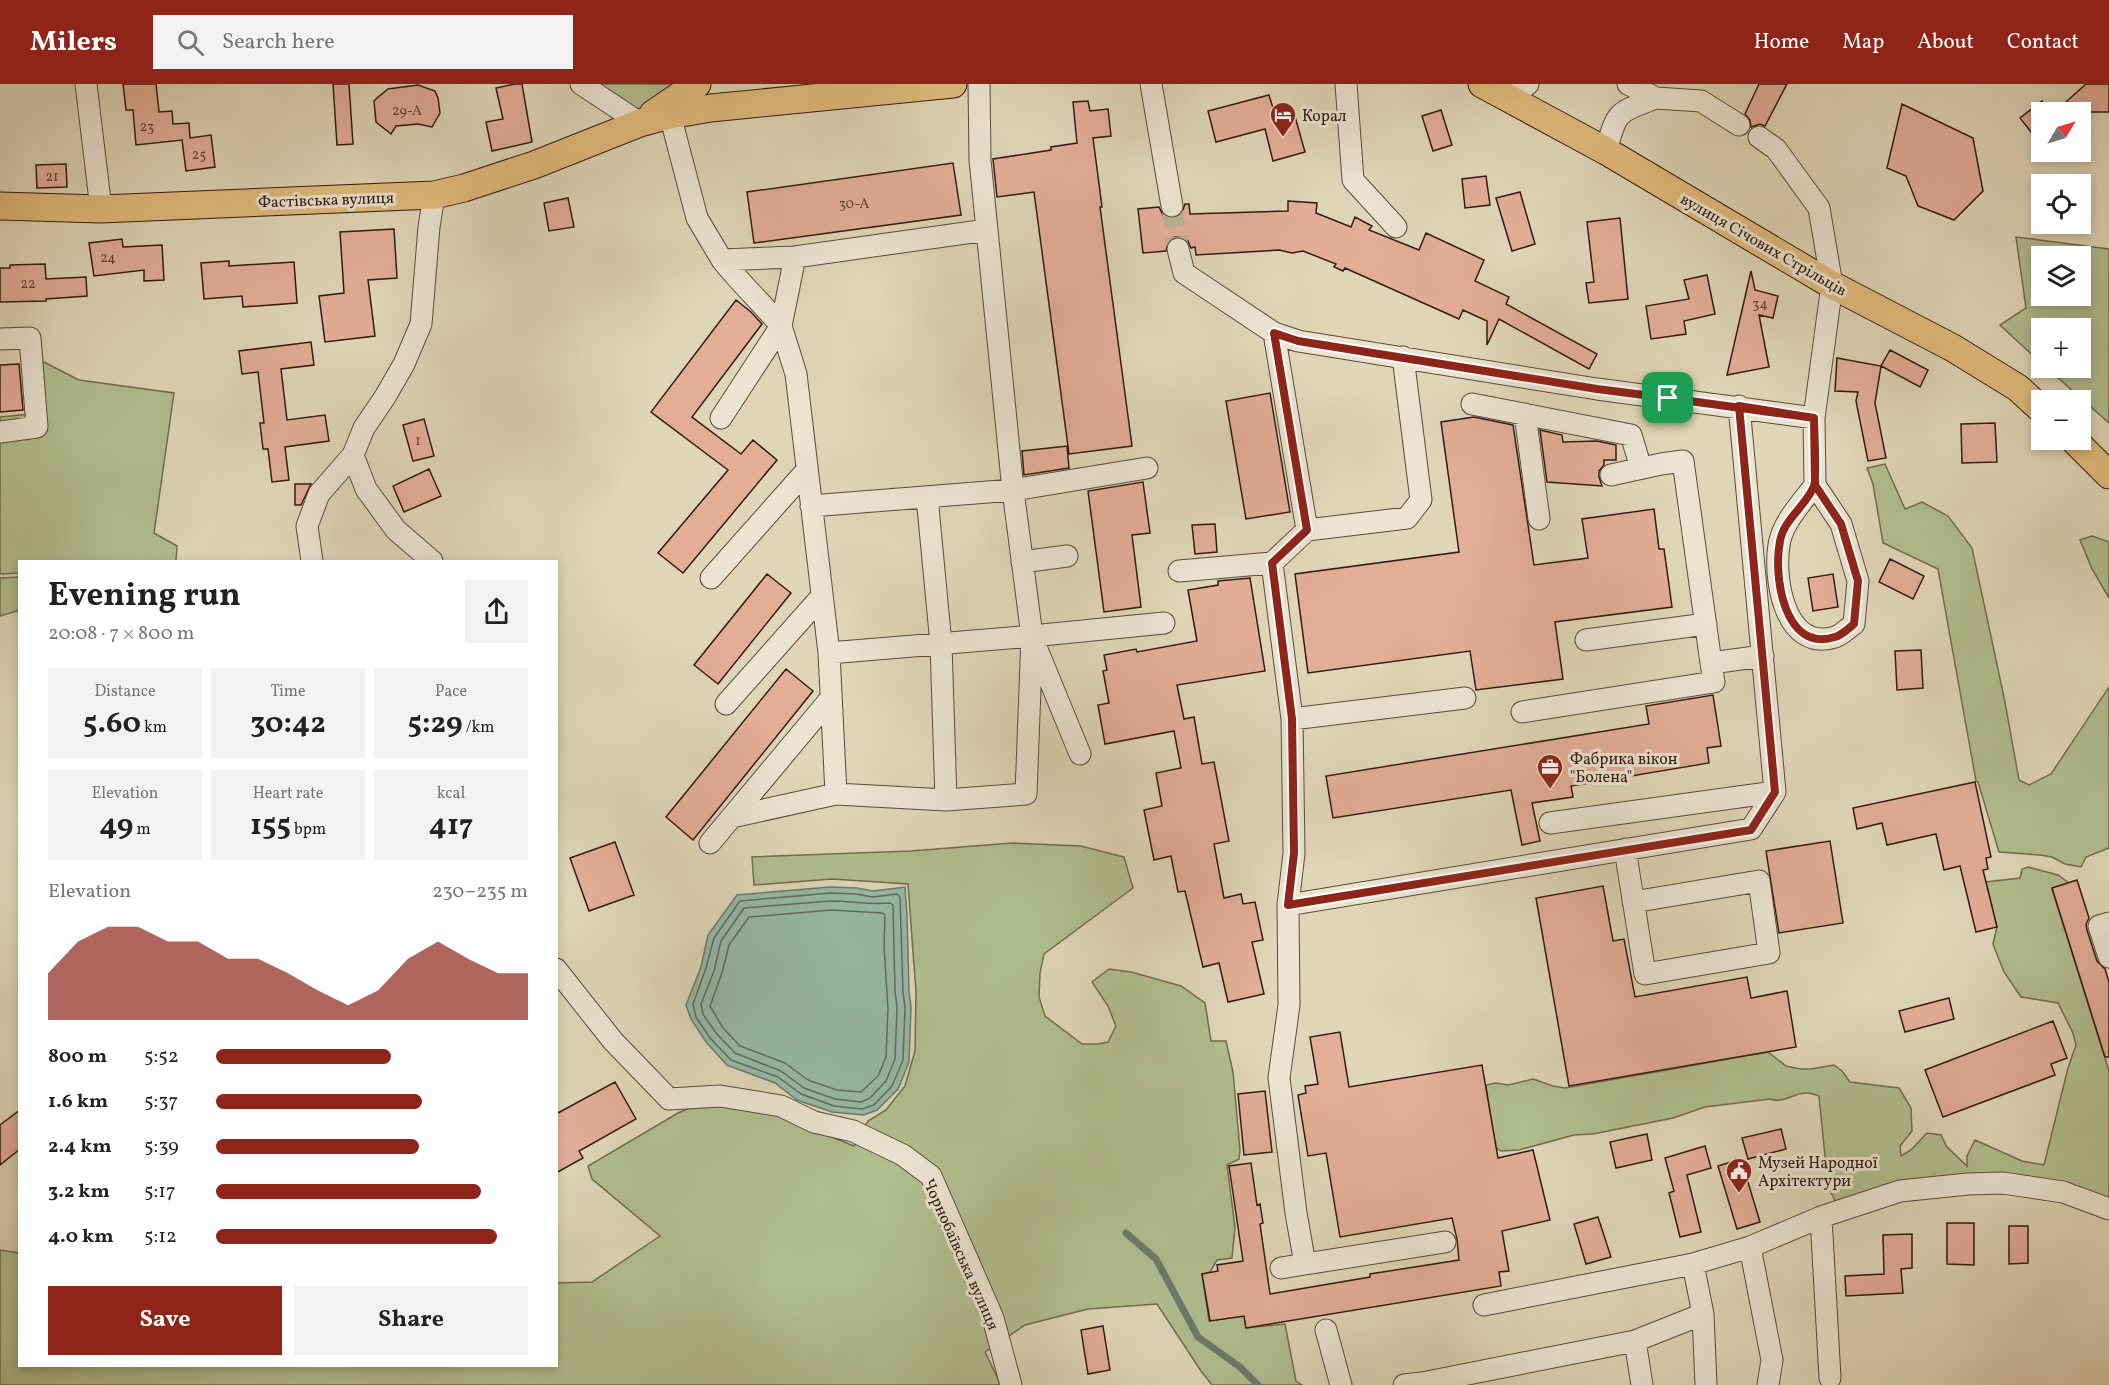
<!DOCTYPE html>
<html lang="en">
<head>
<meta charset="utf-8">
<style>
	body { margin:0; font-family:Vollkorn,serif; background:#f2f2f2; color:#222; height:100vh; display:flex; flex-direction:column; font-size:22px; white-space:nowrap }
	* { box-sizing:border-box; margin:0 }
	p { font-size:20px; color:#767676 }
	.icon { flex:none; width:33px; height:33px; fill:none; stroke:currentColor; stroke-width:2; stroke-linecap:round; stroke-linejoin:round }
	.map { position:relative; flex:1; overflow:hidden }
	.details { position:absolute; left:18px; top:476px; width:540px; height:807px; display:flex; flex-direction:column; background:#fff; border-radius:0px; box-shadow:0 3px 9px #0003 }
	.details>* { flex:none }
	.needle { width:39px; rotate:52deg }
	.tools { position:absolute; left:2031px; top:18px; display:grid; gap:12px }
	.tools a { display:grid; place-items:center; width:60px; height:60px; border-radius:0px; background:#fff; box-shadow:0 3px 9px #0003; font-size:30px }
	.pin { position:absolute; display:grid; place-items:center; width:51px; height:51px; color:#fff; margin:-26px; border-radius:12px; box-shadow:0 3px 9px #0006 }
	.round { display:grid; place-items:center; flex:none; width:63px; height:63px; border-radius:0px; background:#f2f2f2 }
	.headline { display:flex; align-items:center; justify-content:space-between; height:102px; padding:0 30px }
	h1 { font-size:33px; font-weight:700; line-height:45px }
	.metrics { display:grid; grid-template-columns:repeat(3,1fr); gap:9px; height:102px; padding:6px 30px }
	.metrics div { display:grid; align-content:center; border-radius:0px; background:#f2f2f2; text-align:center }
	.metrics b { font-size:30px; font-weight:700 }
	.metrics small { font-size:16px; font-weight:400 }
	.metrics p { font-size:16px }
	.chart { height:168px; padding:12px 30px }
	.chart p { display:flex; justify-content:space-between }
	.chart svg { width:100%; height:108px; margin-top:6px; fill:#8f2418; opacity:.7 }
	.primary-button { display:flex; gap:12px; margin-top:auto; padding:12px 30px }
	.primary-button a { flex:1; height:69px; border-radius:0px; background:#8f2418; color:#fff; font-size:24px; font-weight:700; line-height:69px; text-align:center }
	.primary-button a+a { background:#f2f2f2; color:#222 }
	ul { padding:0 30px; list-style:none; font-size:20px }
	li { display:grid; grid-template-columns:96px 72px 1fr; align-items:center; height:45px }
	li i { height:15px; border-radius:8px; background:#8f2418 }
	header { display:flex; align-items:center; gap:36px; box-sizing:border-box; height:84px; padding:0 30px; background:#8f2418; color:#fff }
	header strong { font-size:28px }
	nav { display:flex; gap:33px; margin-inline-start:auto; font-size:21px }
	.search { width:420px; height:54px; background:#f2f2f2; display:flex; align-items:center; gap:15px; box-sizing:border-box; padding:0 21px; border-radius:0px; color:#767676; font-size:22px }
	.map>svg:first-child { display:block }
</style>
</head>
<body>
<header>
<strong>Milers</strong>
<div class="search"><svg class="icon" aria-label="search" viewBox="0 0 24 24"><circle cx="10" cy="10" r="6"/><path d="M15 15l6 6"/></svg>Search here</div>
<nav><a>Home</a><a>Map</a><a>About</a><a>Contact</a></nav>
</header>
<div class="map">
<svg width="2109" height="1301" viewBox="0 0 2109 1301">
	<rect width="100%" height="100%" fill="#dfd6b8"/>
	<filter id="stains"><feTurbulence type="fractalNoise" baseFrequency=".00333" numOctaves="4"/><feColorMatrix values="0 0 0 0 .2 0 0 0 0 .09 0 0 0 0 .02 0 0 0 .5 -.17"/></filter>
	<radialGradient id="worn" r=".72"><stop offset=".6" stop-color="#630" stop-opacity="0"/><stop offset="1" stop-color="#630" stop-opacity=".3"/></radialGradient>
	<!-- green -->
	<path fill="#b1be8f" stroke="#716c4f" stroke-width="1.5" fill-rule="evenodd" d="M579,0H695L639,39Z
		M2016,153L2109,165V339L2047,284H2080V244H2042L2041,279L2000,241L2026,224ZM2080,172V212H2042V172Z
		M36,274L79,296L174,309L154,449L177,462L176,477H20L19,489L0,490V333L40,329Z
		M1885,380L1905,425L1922,418L1948,432L1972,464L2004,613L2019,696L2029,701L2051,690L2109,603V764L2086,773L2081,783L2065,780L2052,773L2040,771L1999,768L1978,698L1976,697L1938,485L1883,459L1873,400L1867,384Z
		M2092,452L2109,458V514L2092,485L2080,456Z
		M19,493V524L17,527L0,532V494Z
		M1012,759L1081,762L1124,773L1133,804L1044,870L1040,889L1039,913L1045,932L1082,960H1098L1108,958L1116,942L1108,922L1092,898L1109,885L1131,888L1181,902L1205,919L1211,957H1226L1233,988L1240,1066L1239,1075L1227,1081L1235,1143L1232,1174L1217,1176L1210,1188L1202,1190L1209,1237L1244,1232L1246,1244L1285,1240L1296,1297L1302,1301H1212L1201,1287L1157,1220L1088,1225L1025,1241L985,1268L1001,1301H0V1166L19,1169L20,1281H556L557,1199L592,1198L660,1152L592,1095L588,1082L678,1029L692,1023L717,1019L775,1030L854,1062L868,1037L886,1026L905,1002L915,967L916,908L908,800L832,795L754,801L752,773L911,767Z
		M2028,783L2058,791L2069,799L2052,805L2109,987V1129L2053,1099L1836,1119L1828,1102L1819,1012C1797,1002 1788,1021 1770,1015L1705,1023L1673,1034L1593,1050L1574,1051L1519,1066L1501,1067L1495,1063L1486,1001L1496,999L1508,1001L1533,995L1553,1002L1565,1004L1768,968L1786,982L1800,985H1811L1834,981L1842,987L1850,998L1899,1004L1911,1024L1912,1047L1900,1062L1901,1072L1911,1066L1927,1049L1941,1051L1947,1063L1967,1082V1072L1975,1056L2022,1077L2044,1081L2068,984L2076,961L2073,949L2058,919L2021,913L2004,888L1993,860L1997,843L1986,798L2020,794L2022,785Z"/>
	<!-- water -->
	<path fill="#95baa8" stroke="#6d7a6b" stroke-width="1.5" d="M830,803L857,804L873,807L905,803L907,831L909,907L911,923L909,978L898,1005L877,1026L864,1031L832,1028L797,1016L775,999L727,981L706,958L691,935L686,921L701,883L708,851L737,811Z"/>
	<g fill="none" stroke-linecap="round" stroke-linejoin="round">
		<!-- shore -->
		<path stroke="#636a5c" stroke-width="1.5" d="M831,809L856,810L873,813L897,810L900,813L903,907L905,924L903,976L892,1002L874,1021L862,1025L834,1022L801,1010L778,993L731,976L710,954L696,933L693,920L706,884L714,854L740,817Z
			M831,817C851,817 870,821 890,819L893,821L895,907L897,924L895,975L886,997L870,1014L861,1018L835,1015L804,1004L781,987L735,969L716,949L703,930L701,920L714,887L721,857L744,824Z
			M831,826L882,829L885,831L884,862L888,925L886,973L878,992L861,1008L837,1006L808,996L785,979L740,962L723,944L710,922L722,889L729,861L749,833Z"/>
		<!-- stream -->
		<path stroke="#6d7a6b" stroke-width="7" d="M1126,1149L1156,1175L1198,1253L1240,1283L1258,1301"/>
	</g>
	<!-- building -->
	<path fill="#e3ad98" stroke="#311a0f" stroke-width="1.5" d="M123,0H156L159,28L172,27L173,40L189,39L190,54L211,51L215,83L186,87L182,56L136,61L133,26H126Z
		M333,0H349L353,60L337,61Z
		M515,0H522L532,58L492,67L486,38L503,35L496,4Z
		M1759,0H1787L1765,42L1760,40L1751,43L1750,36L1745,30Z
		M2086,0H2109V28H2055Z
		M418,1L435,7L438,14L440,29L432,43L418,40L396,42L391,50L376,38L374,17L377,14L388,5Z
		M1269,11L1276,34L1294,29L1305,68L1273,77L1265,45L1216,58L1208,27Z
		M1088,17L1090,27L1108,25L1111,52L1093,54L1102,123H1100L1132,362L1069,370L1034,108L997,113L993,75L1051,66V63L1077,59L1073,18Z
		M2042,17V62L2020,34Z
		M1902,20L1973,54L1983,107L1954,136L1918,122L1906,92L1887,84Z
		M1441,26L1452,61L1433,67L1422,32Z
		M953,79L961,131L754,159L747,108Z
		M66,80L67,103L37,104L36,81Z
		M1486,92L1490,121L1465,124L1462,95Z
		M1520,108L1535,160L1512,167L1496,114Z
		M568,114L574,143L549,147L544,119Z
		M1288,117L1317,119L1316,129L1351,143L1355,133L1372,142L1369,146L1419,166L1426,149L1484,176L1475,197L1509,213L1506,220L1597,270L1589,285L1499,235L1487,261V237L1463,226L1459,235L1345,184L1343,187L1334,183L1336,180L1303,167L1292,169L1279,166L1196,171L1195,163L1191,164L1188,157L1182,153H1175L1169,156L1166,167L1143,169L1138,125L1159,123L1163,131L1174,135L1181,131L1185,120H1189L1190,130L1288,127Z
		M1620,134L1628,215L1589,219L1586,199L1594,198L1587,138Z
		M394,145L397,194L368,196L375,252L325,258L319,212L344,209L340,148Z
		M122,155L123,163L162,161L164,196L144,197V186L94,192L89,159Z
		M229,177V182L294,178L297,219L243,223L242,212L204,215L201,179Z
		M45,180L46,195L86,193L87,212L46,215V217L0,218V184H10V181Z
		M1751,187L1755,206L1778,212L1773,234L1759,231L1769,283L1727,291Z
		M1707,191L1715,230L1684,237L1686,250L1651,255L1646,222L1689,215L1684,196Z
		M736,216L751,228L762,240L692,333L741,370L753,356L777,376L683,489L658,469L728,386L651,328Z
		M311,258L314,281L281,285L287,336L325,331L329,357L285,363L289,396L272,398L268,365H263L260,339H264L258,288L242,290L239,267Z
		M1890,266L1928,286L1920,303L1881,282Z
		M1837,274L1881,282L1875,319L1886,374L1868,377L1856,317L1858,308L1835,307Z
		M19,280L23,326L0,328V281Z
		M1270,309L1290,428L1246,435L1226,317Z
		M1474,333L1513,341L1534,481L1588,474L1582,435L1654,425L1659,465H1664L1672,523L1555,538L1563,595L1476,606L1470,567L1308,589L1295,490L1459,468L1441,338Z
		M424,335L434,372L413,377L403,341Z
		M1995,339L1997,378L1962,379L1961,340Z
		M1540,346L1562,351L1563,358L1597,357L1616,361V376H1604V381L1599,387V393L1602,402L1547,398Z
		M1067,362L1069,384L1024,391L1022,367Z
		M429,385L441,412L404,428L393,402Z
		M1143,398L1150,449L1132,451L1141,523L1104,528L1088,407Z
		M295,400H311L301,421H295Z
		M1215,440L1217,468L1195,470L1192,441Z
		M1890,475L1924,492L1913,515L1879,498Z
		M767,490L791,509L718,600L694,581Z
		M1833,490L1838,523L1813,527L1808,494Z
		M1250,494L1265,587L1177,601L1184,635L1194,633L1202,680L1214,678L1229,757L1214,760L1224,814L1241,810L1243,820L1255,818L1263,856L1252,858L1264,910L1228,918L1219,879L1203,883L1185,807L1178,808L1171,772L1154,776L1144,726L1162,722L1156,689L1181,684L1174,647L1105,660L1098,621L1109,619L1103,587L1107,586L1104,571L1136,565L1137,568L1197,557L1188,506L1218,501V497Z
		M1921,566L1923,604L1897,606L1895,567Z
		M786,585L813,607L693,756L666,733Z
		M1713,611L1721,662L1707,664L1709,679L1571,702L1573,713L1532,719L1540,757L1522,761L1511,706L1333,734L1326,692L1649,640L1646,622Z
		M1975,698L1991,773L1986,774L1988,785L1983,786L1997,843L1976,848L1960,782L1944,786L1936,750L1887,761L1882,739L1857,745L1853,724Z
		M1830,757L1843,839L1779,849L1766,767Z
		M615,758L634,811L589,827L570,774Z
		M2077,796L2089,834L2086,840L2087,846L2097,877L2105,885L2109,898V973H2105L2052,804Z
		M1603,802L1613,857L1624,855L1635,913L1747,893L1751,914L1787,907L1796,963L1569,1002L1536,814Z
		M1949,914L1954,935L1905,948L1899,927Z
		M2053,937L2067,974L2051,980L2055,991L1943,1033L1925,986Z
		M1340,948L1349,1003L1482,981L1498,1074L1533,1066L1550,1136L1502,1147L1509,1187L1499,1188L1501,1202L1246,1244L1244,1232L1210,1237L1202,1190L1218,1187L1217,1181L1243,1177L1229,1082L1251,1079L1257,1121L1260,1120L1263,1139L1260,1140L1270,1210L1370,1193V1190L1459,1176L1457,1155L1452,1134L1340,1153L1326,1069L1308,1072L1298,1011L1306,1009L1305,1002L1318,1000L1310,953Z
		M615,998L636,1035L579,1067L583,1074L556,1089V1030Z
		M1265,1007L1272,1068L1244,1071L1238,1010Z
		M20,1026V1065L0,1081V1041Z
		M1781,1045L1786,1065L1748,1075L1742,1054Z
		M1647,1050L1652,1076L1616,1084L1610,1058Z
		M1705,1062L1711,1084L1687,1091L1701,1148L1680,1153L1669,1109L1674,1107L1665,1074Z
		M1741,1075L1760,1138L1737,1145L1718,1082Z
		M1598,1133L1611,1173L1586,1180L1574,1140Z
		M1947,1139H1974V1181L1947,1180Z
		M2009,1142H2028V1179L2009,1180Z
		M1912,1150V1184L1901,1185L1903,1209L1846,1212L1845,1192L1884,1190L1883,1151Z
		M1103,1242L1110,1286L1088,1290L1081,1246Z"/>
	<g fill="none" stroke-linecap="round" stroke-linejoin="round">
		<!-- minor-tunnel -->
		<path stroke="#bcb096" stroke-width="21" stroke-dasharray="21 10" stroke-linecap="butt" d="M1172,122L1178,165"/>
		<!-- minor casing -->
		<g stroke="#5c4939" stroke-width="23">
			<path id="minor" d="M86,0L101,125
				M581,0L640,39
				M979,0L980,76L1013,406L1032,552L829,569L796,290L781,242L795,173L987,146
				M1151,0L1172,122
				M1346,0L1353,96L1396,143
				M1628,0L1656,14L1701,17L1739,41
				M1509,16L1528,0
				M670,31L697,134L722,176L795,173
				M1759,53L1776,65L1819,124L1832,201L1814,334L1815,401L1841,440L1858,497L1854,540C1848,544 1842,551 1835,553C1784,569 1772,491 1780,456C1785,436 1803,417 1815,401
				M1606,67C1617,26 1617,29 1656,14
				M1178,165L1184,189L1274,249L1298,257L1597,305L1814,334
				M1274,249L1307,446L1272,479L1292,635L1294,769L1288,821L1289,921L1279,994L1296,1129L1305,1180L1445,1158
				M0,255L30,254L37,343L0,348
				M1472,320L1631,351L1641,384
				M1525,330L1539,435
				M721,334L781,242C762,219 740,199 722,176
				M1611,391L1661,380L1683,377L1711,579L1763,572
				M927,413L941,560L946,716
				M811,422L1013,406L1147,384
				M1307,446L1407,434L1421,416L1403,273
				M312,477L307,442L319,410L353,371
				M432,477L396,446L366,405L353,371L364,344L385,313L404,280L421,240L429,143L434,111
				M1022,478L1067,472
				M1179,487L1272,479
				M711,494L807,386
				M1032,552L1164,539
				M1586,556L1706,540
				M1034,558L1080,670
				M829,569L836,710
				M726,620L822,512
				M1522,628L1714,598L1711,579
				M1292,635L1465,614
				M732,733L836,710L946,716L1026,710L1032,552
				M1550,739L1775,708
				M710,759L831,614
				M1625,765L1645,890L1769,869L1759,797L1633,818
				M1288,821L1751,745L1775,708L1739,322
				M2109,839L2099,842L2109,873
				M556,885L613,957L669,1015L720,1012L781,1022L814,1038L853,1047L903,1071L931,1092L993,1234L1011,1301
				M1821,1133L1830,1294
				M1750,1163L1772,1276L1768,1301
				M1281,1184L1305,1180
				M1484,1221L1693,1180
				M1326,1246L1341,1301
				M1635,1257L1642,1301
				M1404,1301L1422,1299L1635,1257L1703,1230
				M1706,1301L1703,1230L1693,1180L1750,1163L1821,1133L1900,1107L1968,1100L2003,1099L2063,1108L2109,1125"/>
		</g>
		<!-- major casing -->
		<g stroke="#311a0f" stroke-width="29">
			<path id="major" d="M1482,0L1606,67L1832,201L1953,264L2018,304L2042,326
				M653,30L697,0
				M0,122L101,125L434,111L464,104L534,81L640,39L670,31L711,24L953,0
				M2074,356L2109,391"/>
		</g>
		<!-- minor -->
		<use href="#minor" stroke="#eae4d1" stroke-width="21"/>
		<!-- major -->
		<use href="#major" stroke="#e0bb7c" stroke-width="27"/>
	</g>
	<g fill="none" stroke-linecap="round" stroke-linejoin="round">
		<!-- route casing -->
		<g stroke="#fff" stroke-width="12">
			<path id="route" d="M1668,314L1597,305L1298,257L1274,249L1307,446L1272,479L1292,635L1294,769L1288,821L1751,746L1775,708L1739,322L1814,334L1815,401L1841,440L1858,497L1854,540C1848,545 1842,551 1835,553C1784,569 1773,492 1780,457C1784,435 1806,422 1814,402C1817,395 1814,346 1814,334L1668,314"/>
		</g>
		<!-- route -->
		<use href="#route" stroke="#8f2418" stroke-width="8"/>
	</g>
	<!-- icons -->
	<defs>
		<g id="hotel-pin" transform="scale(1.35)"><path d="M0 17L-7.5 6A9.5 9.5 0 1 1 7.5 6Z" fill="#8f2418" stroke="#eae4d1"/><path d="M-6-4.5h1.5V1H6V5H4.5V3h-9V5H-6ZM-4 0a1.8 1.8 0 1 1 3.6 0ZM.5 0V-2.5h3Q6-2.5 6 0Z" fill="#fff"/></g>
		<g id="office-pin" transform="scale(1.35)"><path d="M0 17L-7.5 6A9.5 9.5 0 1 1 7.5 6Z" fill="#8f2418" stroke="#eae4d1"/><path d="M-6-3h4V-5.5h4V-3h4V5H-6ZM-1-4.5V-3h2v-1.5ZM-6 0V1H6V0Z" fill="#fff"/></g>
		<g id="civic-pin" transform="scale(1.35)"><path d="M0 17L-7.5 6A9.5 9.5 0 1 1 7.5 6Z" fill="#8f2418" stroke="#eae4d1"/><path d="M-.6-6.5H3V-4.5H.6V-3L4-1V1h2V6H-6V1h2V-1L-.6-3ZM-1.2 2.5V6h2.4V2.5Z" fill="#fff"/></g>
	</defs>
	<g fill-rule="evenodd">
		<use href="#hotel-pin" x="1283" y="31"/>
		<use href="#office-pin" x="1550" y="683"/>
		<use href="#civic-pin" x="1739" y="1087"/>
	</g>
	<g text-anchor="middle" stroke-width="6" stroke-linejoin="round" paint-order="stroke">
		<!-- number labels -->
		<g font-size="14" fill="#5e3f31">
			<text x="407" y="31">29-А</text>
			<text x="147" y="47">23</text>
			<text x="199" y="75">25</text>
			<text x="52" y="97">21</text>
			<text x="854" y="124">30-А</text>
			<text x="108" y="178">24</text>
			<text x="28" y="204">22</text>
			<text x="1760" y="224">34</text>
			<text x="418" y="361">1</text>
		</g>
		<!-- poi labels -->
		<g font-size="16" fill="#311a0f" stroke="#eae4d1" text-anchor="start">
			<text x="1302" y="37">Корал</text>
			<text x="1570" y="680">Фабрика вікон<tspan x="1570" dy="18">"Болена"</tspan></text>
			<text x="1758" y="1084">Музей Народної<tspan x="1758" dy="18">Архітектури</tspan></text>
		</g>
		<!-- street labels -->
		<g font-size="16" fill="#311a0f" stroke="#eae4d1">
			<text transform="translate(326 115) rotate(-2)" y="6">Фастівська вулиця</text>
			<text transform="translate(1764 160) rotate(30)" y="6">вулиця Січових Стрільців</text>
			<text transform="translate(962 1170) rotate(66)" y="6">Чорнобаївська вулиця</text>
		</g>
	</g>
	<rect width="100%" height="100%" filter="url(#stains)"/>
	<rect width="100%" height="100%" fill="url(#worn)"/>
</svg>
<div class="tools">
<a><svg class="needle" viewBox="-14 -14 28 28"><path d="M0-13l5 13h-10z" fill="#e53935"/><path d="M0 13l5-13h-10z" fill="#767676"/></svg></a>
<a><svg class="icon" aria-label="locate" viewBox="0 0 24 24"><circle cx="12" cy="12" r="6"/><path d="M12 2v4M12 18v4M2 12h4M18 12h4"/></svg></a>
<a><svg class="icon" aria-label="layers" viewBox="0 0 24 24"><path d="M12 4l9 5-9 5-9-5zM3 14l9 5 9-5"/></svg></a>
<a>+</a>
<a>−</a>
</div>
<div class="pin" style="left:1668px;top:314px;background:#1e9e55"><svg class="icon" aria-label="arrive" viewBox="0 0 24 24"><path d="M6 21V4h12l-3 4 3 4H6"/></svg></div>
<section class="details">
<div class="headline"><div><h1>Evening run</h1><p>20:08 · 7 × 800 m</p></div><a class="round"><svg class="icon" aria-label="share" viewBox="0 0 24 24"><path d="M12 15V3M7 8l5-5 5 5M5 13v7h14v-7"/></svg></a></div>
<div class="metrics">
<div><p>Distance</p><b>5.60<small> km</small></b></div>
<div><p>Time</p><b>30:42</b></div>
<div><p>Pace</p><b>5:29<small> /km</small></b></div>
</div>
<div class="metrics">
<div><p>Elevation</p><b>49<small> m</small></b></div>
<div><p>Heart rate</p><b>155<small> bpm</small></b></div>
<div><p>kcal</p><b>417</b></div>
</div>
<div class="chart"><p><span>Elevation</span>230–235 m</p>
<svg viewBox="0 0 160 44" preserveAspectRatio="none"><path d="M0 44V25L10 12L20 6L30 6L40 12L50 12L60 19L70 19L80 25L90 32L100 38L110 32L120 19L130 12L140 19L150 25L160 25V44z"/></svg>
</div>
<ul>
<li><b>800 m</b>5:52<i style="width:56%"></i></li>
<li><b>1.6 km</b>5:37<i style="width:66%"></i></li>
<li><b>2.4 km</b>5:39<i style="width:65%"></i></li>
<li><b>3.2 km</b>5:17<i style="width:85%"></i></li>
<li><b>4.0 km</b>5:12<i style="width:90%"></i></li>
</ul>
<div class="primary-button"><a>Save</a><a>Share</a></div>
</section>
</div>
</body>
</html>
